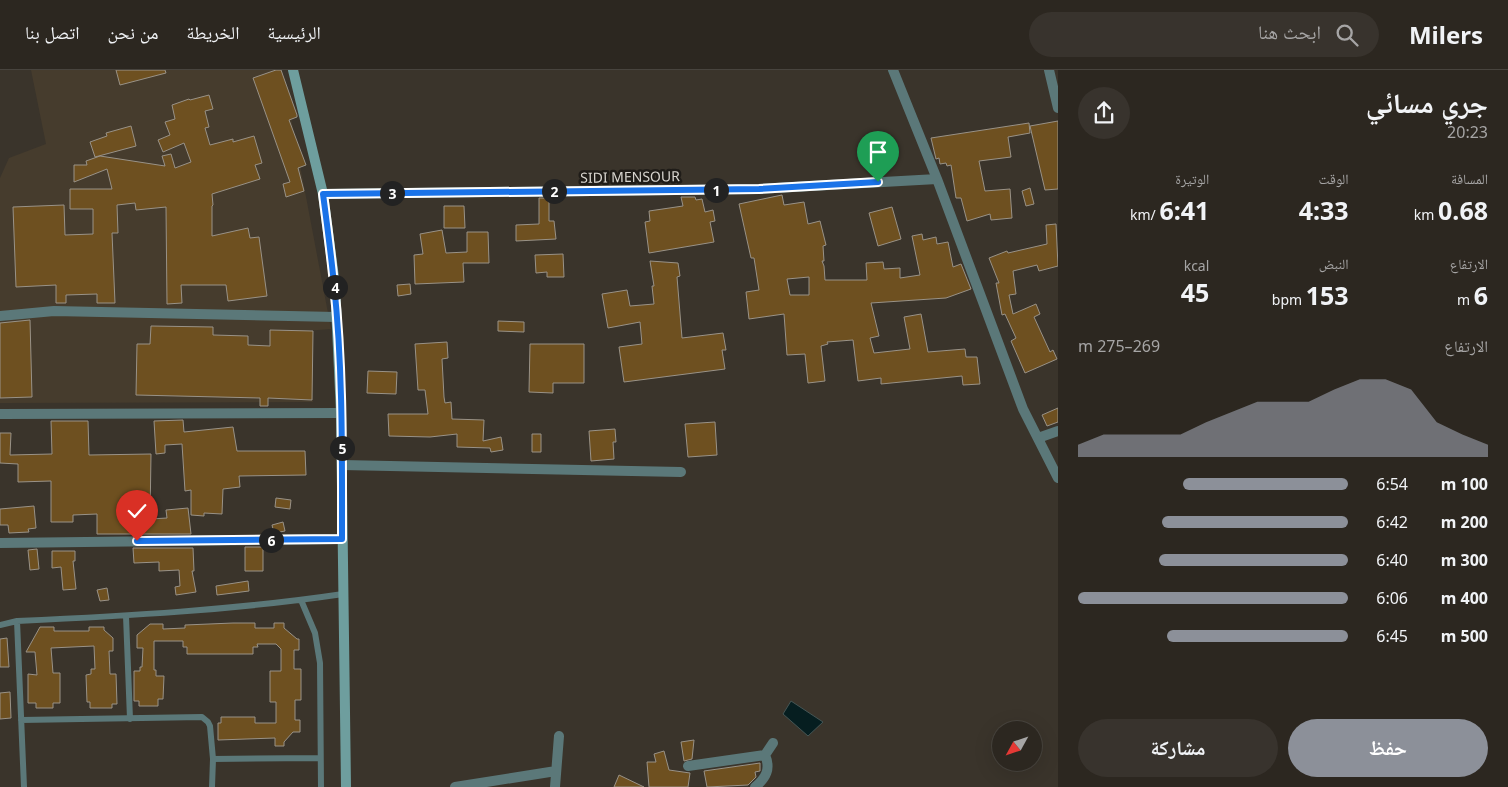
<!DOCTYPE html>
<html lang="ar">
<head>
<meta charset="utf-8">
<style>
	body { margin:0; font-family:"Noto Sans","Noto Naskh Arabic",sans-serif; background:#38332d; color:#f1f3f6; direction:rtl; height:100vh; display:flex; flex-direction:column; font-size:19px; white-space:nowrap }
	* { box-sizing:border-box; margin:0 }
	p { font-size:16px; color:#a6a5a5 }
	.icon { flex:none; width:28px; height:28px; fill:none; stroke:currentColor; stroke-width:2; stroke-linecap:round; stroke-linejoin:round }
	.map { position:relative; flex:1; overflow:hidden; direction:ltr }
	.panel { display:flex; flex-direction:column; background:#2c2720; width:450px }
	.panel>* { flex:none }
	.needle { width:32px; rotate:230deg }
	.tools { position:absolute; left:992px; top:651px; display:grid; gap:10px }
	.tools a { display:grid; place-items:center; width:50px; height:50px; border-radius:50%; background:#2c2720; box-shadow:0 5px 20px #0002,0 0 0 1px #48443e; font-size:25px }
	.pin { position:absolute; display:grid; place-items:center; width:42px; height:42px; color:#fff; margin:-51px -21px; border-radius:50% 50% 50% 0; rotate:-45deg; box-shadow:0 0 5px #0007 }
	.pin .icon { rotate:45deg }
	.km { position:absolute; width:25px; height:25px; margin:-12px; border-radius:50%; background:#222; color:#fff; font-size:14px; line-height:25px; text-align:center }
	.round { display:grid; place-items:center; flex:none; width:52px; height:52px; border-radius:26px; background:#38332d }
	.summary { display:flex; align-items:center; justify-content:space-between; height:85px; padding:0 20px }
	h1 { font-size:28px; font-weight:700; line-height:38px }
	.stats { display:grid; grid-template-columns:repeat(3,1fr); gap:8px; height:85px; padding:5px 20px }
	.stats div { display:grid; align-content:center }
	.stats b { font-size:25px; font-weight:700 }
	.stats small { font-size:14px; font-weight:400 }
	.stats p { font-size:14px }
	.chart { height:140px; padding:10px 20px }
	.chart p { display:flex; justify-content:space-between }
	.chart svg { width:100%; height:90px; margin-top:5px; fill:#8c9099; opacity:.7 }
	.action { display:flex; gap:10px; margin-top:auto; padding:10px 20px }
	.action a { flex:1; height:58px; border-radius:30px; background:#8c9099; color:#fff; font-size:20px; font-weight:700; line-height:58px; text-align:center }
	.action a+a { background:#38332d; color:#f1f3f6 }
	ul { padding:0 20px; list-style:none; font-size:16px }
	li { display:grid; grid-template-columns:80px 60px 1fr; align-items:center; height:38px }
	li i { height:12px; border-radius:6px; background:#8c9099 }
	header { display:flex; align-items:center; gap:30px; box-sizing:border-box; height:70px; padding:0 25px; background:#2c2720; border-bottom:1px solid #48443e }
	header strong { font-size:24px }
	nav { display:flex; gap:28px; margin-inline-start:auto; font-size:18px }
	.search { width:350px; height:45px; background:#38332d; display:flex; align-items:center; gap:12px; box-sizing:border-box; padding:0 18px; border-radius:28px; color:#a6a5a5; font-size:19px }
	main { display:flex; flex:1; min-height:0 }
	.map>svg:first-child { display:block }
</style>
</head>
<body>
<header>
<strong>Milers</strong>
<div class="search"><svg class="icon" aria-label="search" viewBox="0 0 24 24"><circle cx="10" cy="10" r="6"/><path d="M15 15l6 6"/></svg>ابحث هنا</div>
<nav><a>الرئيسية</a><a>الخريطة</a><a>من نحن</a><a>اتصل بنا</a></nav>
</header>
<main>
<section class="panel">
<div class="summary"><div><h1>جري مسائي</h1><p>20:23</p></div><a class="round"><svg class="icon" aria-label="share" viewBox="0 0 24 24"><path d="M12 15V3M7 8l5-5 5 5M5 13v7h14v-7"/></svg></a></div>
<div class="stats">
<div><p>المسافة</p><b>0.68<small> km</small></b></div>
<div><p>الوقت</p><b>4:33</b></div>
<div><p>الوتيرة</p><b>6:41<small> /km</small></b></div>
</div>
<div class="stats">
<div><p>الارتفاع</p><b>6<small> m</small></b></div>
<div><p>النبض</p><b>153<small> bpm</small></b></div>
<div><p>kcal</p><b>45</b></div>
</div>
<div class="chart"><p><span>الارتفاع</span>269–275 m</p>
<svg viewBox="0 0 160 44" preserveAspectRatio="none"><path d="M0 44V38L10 33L20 33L30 33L40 33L50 27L60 22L70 17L80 17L90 17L100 11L110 6L120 6L130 11L140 27L150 33L160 38V44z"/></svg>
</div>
<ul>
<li><b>100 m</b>6:54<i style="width:61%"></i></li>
<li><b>200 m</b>6:42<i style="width:69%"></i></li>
<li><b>300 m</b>6:40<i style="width:70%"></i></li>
<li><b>400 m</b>6:06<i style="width:100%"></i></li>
<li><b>500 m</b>6:45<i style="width:67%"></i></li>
</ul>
<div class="action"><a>حفظ</a><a>مشاركة</a></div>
</section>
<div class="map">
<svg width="1058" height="717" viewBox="0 0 1058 717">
	<rect width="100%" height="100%" fill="#3a342b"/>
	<!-- built -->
	<path fill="#463c2d" d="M31,0H282L331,259L305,261L313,332L0,333V108L9,88L46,74Z"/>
	<!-- water -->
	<path fill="#061e20" stroke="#455554" d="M791,631L823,652L808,666L783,644Z"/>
	<!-- building -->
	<path fill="#6e5020" stroke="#999287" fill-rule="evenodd" d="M116,0H165L166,3L120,15Z
		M276,0H281L297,45V47L289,50L306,95L298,98L304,121L286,127L283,114L290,112L253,8Z
		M209,25L213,39L205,41L209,57L205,58L210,75L233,69V72L254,66L262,93L255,95L260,109L212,124L213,135L212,136V166L248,158L250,168L259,167L267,226L228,231L226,215H181L182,233L167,234L166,137L136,140L135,133L117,135L118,163H112L115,233H97V224L66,225V233H56V215L16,217L13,137L64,135L65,165L93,164V139H70V119H112L107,99L74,112V95H87L86,91L100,86L165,96L162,86L171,84L175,98L191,92L184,73L163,82L158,70L170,65L165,52L175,49L172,35L189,29L190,30Z
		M1058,51V119L1045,120L1030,56Z
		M1029,53L1030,63L1008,67L1011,87L979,91L985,121L1010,119L1012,148L991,150L990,144L967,151L961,128H956L951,95L947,96L946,93L940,94L939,88L936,89L931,68Z
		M131,56L136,76L95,87L90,72L107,66L106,63Z
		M1030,118L1034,134L1026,136L1022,121Z
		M782,125L784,135L804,132L808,154L820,151L826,175L823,176L824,191H822L824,196L825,210H867L866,193L883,192L884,199L900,198V208L920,205L912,166L922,164L923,170L936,167L937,174L948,172L953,197L961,194L971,219L946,228L871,233L879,266L870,268L874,283L910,279L904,247L921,244L928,282L965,279L966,287H977L980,314L963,315L962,306L881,314V308L858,311L853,270L827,272L828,274L821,276L825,311L808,313L805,284L787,285L784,244L749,249L746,222L759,220L754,188H751L739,134ZM809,207V225H790L787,209Z
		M681,127H695L696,130L702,129L705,142L713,140L715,151L710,152L714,172L649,183L645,152L650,151L649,141L683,136Z
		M539,128H549V151H554L556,169L516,171V155L539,154Z
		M444,136H464L465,158H444Z
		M892,137L901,169L878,176L869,143Z
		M1056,154L1058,196L1039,201L1037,195L1013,201L1016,224L1009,225L1013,244L1036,234L1040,244L1034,247L1050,282L1053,280L1057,289L1025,303L1011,271L1016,268L1005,244L1002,245L996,213H999L989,188L1007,181L1008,183L1047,174L1046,155Z
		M442,160L446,183L467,182V162H488L489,193H463L464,212L415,214L414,185L423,184L420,164Z
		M563,184L564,207H547V202L536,203L535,185Z
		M650,191L678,193L680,206L677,207L682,268L723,263L726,280H722L725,299L624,312L619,277L642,274L640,252L608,258L602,224L627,220L630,236L654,234L652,216H654Z
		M410,214L411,224L398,226L397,215Z
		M30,250L32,327L0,328V253Z
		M498,251L524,252V262L498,261Z
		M151,256L213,257V265L248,266V275L270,276V260L313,261L312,330L268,328V336H260V328L136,325L137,274H150Z
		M447,272L448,288L442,289L444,327L445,333L451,332L452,349L484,350L483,371L501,367L503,380L491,382L490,378L457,377V364L430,367L389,366L388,344H428L425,320H418L415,274Z
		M530,274H584V313H553V323L529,322Z
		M368,301L397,302L396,324L367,323Z
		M1058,338V352L1047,356L1042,345Z
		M183,350L184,362L233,357L237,381H305L306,405L239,406L240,417L223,419L222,444L204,443V446L191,445V420L185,421L182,374L165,375V383L156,384L154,351Z
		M51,351H88L89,385L151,384L150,449L167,448L166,440L188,438L191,464H97V444L73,445V452H51V411L18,412V394L0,393V363H11L10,385L52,384Z
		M715,352L717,385L688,387L685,354Z
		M615,359L616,372H613L614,389L591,391L589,361Z
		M532,364H541V382H532Z
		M276,428L291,430L290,439L275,437Z
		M34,436L36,458L28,459L29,462L9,463L8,455H0V439Z
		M283,452L285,461L274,463L272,455Z
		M245,477H263V501H245Z
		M133,478H193L194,501H192L196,522L176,525L175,517L180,516L179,500L159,501V492L134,493Z
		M37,479L39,499L30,500L28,480Z
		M52,481H75V491H73L76,519L63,520L61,497L52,498Z
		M248,511L249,521L217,525L216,516Z
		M107,518L109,530L100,531L97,520Z
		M233,553H255V558H274V553H284V558L297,569H299V580H294V599H301V630H295V650H300V662H293L284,672V676H275V668L218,670V653H221V647H255V653H276V632H270V601H281V579L276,574H257L258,577H253V584H187V577H183V571H154V600H156V606H164L163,629H158V636H139V631H134V601H140V597H142L143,578H137V565L150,554H163V559L185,558V555Z
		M40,557H54V561H89V557H104V560L113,568V581H109L110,604H116L117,634H112V638H90V632H87L86,605L91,604V599H95L94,576L51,578L53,603H60V633H53V638H36V633H28V604L37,605L35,582H26Z
		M7,568L9,597H0V569Z
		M10,622L11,648L0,649V623Z
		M694,670L692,689L684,691L681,672Z
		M664,681L669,700L690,703L688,717H649L647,692H656L654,684Z
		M760,693V701L755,702L756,707L748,715L707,717L704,701Z
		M619,705L644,717H614Z"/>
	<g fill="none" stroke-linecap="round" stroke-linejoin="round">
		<!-- lane -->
		<path stroke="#5b7879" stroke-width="6" d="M301,530L315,563L320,593L321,717
			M126,546L130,649
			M17,551L24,717
			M0,555L17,551C126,546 235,540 343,524
			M21,650L202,647L208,652L210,656L213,689L212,717
			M213,689L320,688"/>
		<!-- street -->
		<path stroke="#5b7879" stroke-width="10" d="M893,0L937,109L1023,339L1058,408
			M1049,0L1058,38
			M323,124L759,119L937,109
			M0,246L54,241L336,247
			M0,344L341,343
			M1038,368L1058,361
			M342,395L681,402
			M0,473L342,469
			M765,685L773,673
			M688,696L765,685C771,699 766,708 755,717
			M455,717L556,701
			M555,717L559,666"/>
		<!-- secondary -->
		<path stroke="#6e9e9e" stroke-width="10" d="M293,0L323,124L335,215L341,343L346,717"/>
	</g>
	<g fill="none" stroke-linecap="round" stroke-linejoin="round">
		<!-- route casing -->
		<g stroke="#fff" stroke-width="10">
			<path id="route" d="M137,471L342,469C342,384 343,299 334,214C331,184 327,154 323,124L759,119L878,112"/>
		</g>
		<!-- route -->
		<use href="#route" stroke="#1a73e8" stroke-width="6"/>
	</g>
	<g text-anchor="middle" stroke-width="5" stroke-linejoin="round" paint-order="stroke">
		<!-- street labels -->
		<g font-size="14" fill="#d7d4ce" stroke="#1f1c18">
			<text transform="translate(630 107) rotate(-1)" y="5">SIDI MENSOUR</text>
		</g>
	</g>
</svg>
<div class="tools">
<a><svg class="needle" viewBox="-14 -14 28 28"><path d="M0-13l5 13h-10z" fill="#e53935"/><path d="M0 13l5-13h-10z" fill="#a6a5a5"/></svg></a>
</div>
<div class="pin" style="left:878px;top:112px;background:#1e9e55"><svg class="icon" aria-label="arrive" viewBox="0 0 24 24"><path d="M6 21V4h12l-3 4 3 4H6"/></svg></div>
<div class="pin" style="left:137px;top:471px;background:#d93025"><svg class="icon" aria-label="check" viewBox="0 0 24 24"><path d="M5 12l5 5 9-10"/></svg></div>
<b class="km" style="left:716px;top:120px">1</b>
<b class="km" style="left:554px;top:121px">2</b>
<b class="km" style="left:392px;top:123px">3</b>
<b class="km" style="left:335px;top:217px">4</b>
<b class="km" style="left:342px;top:378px">5</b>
<b class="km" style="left:271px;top:470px">6</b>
</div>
</main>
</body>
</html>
